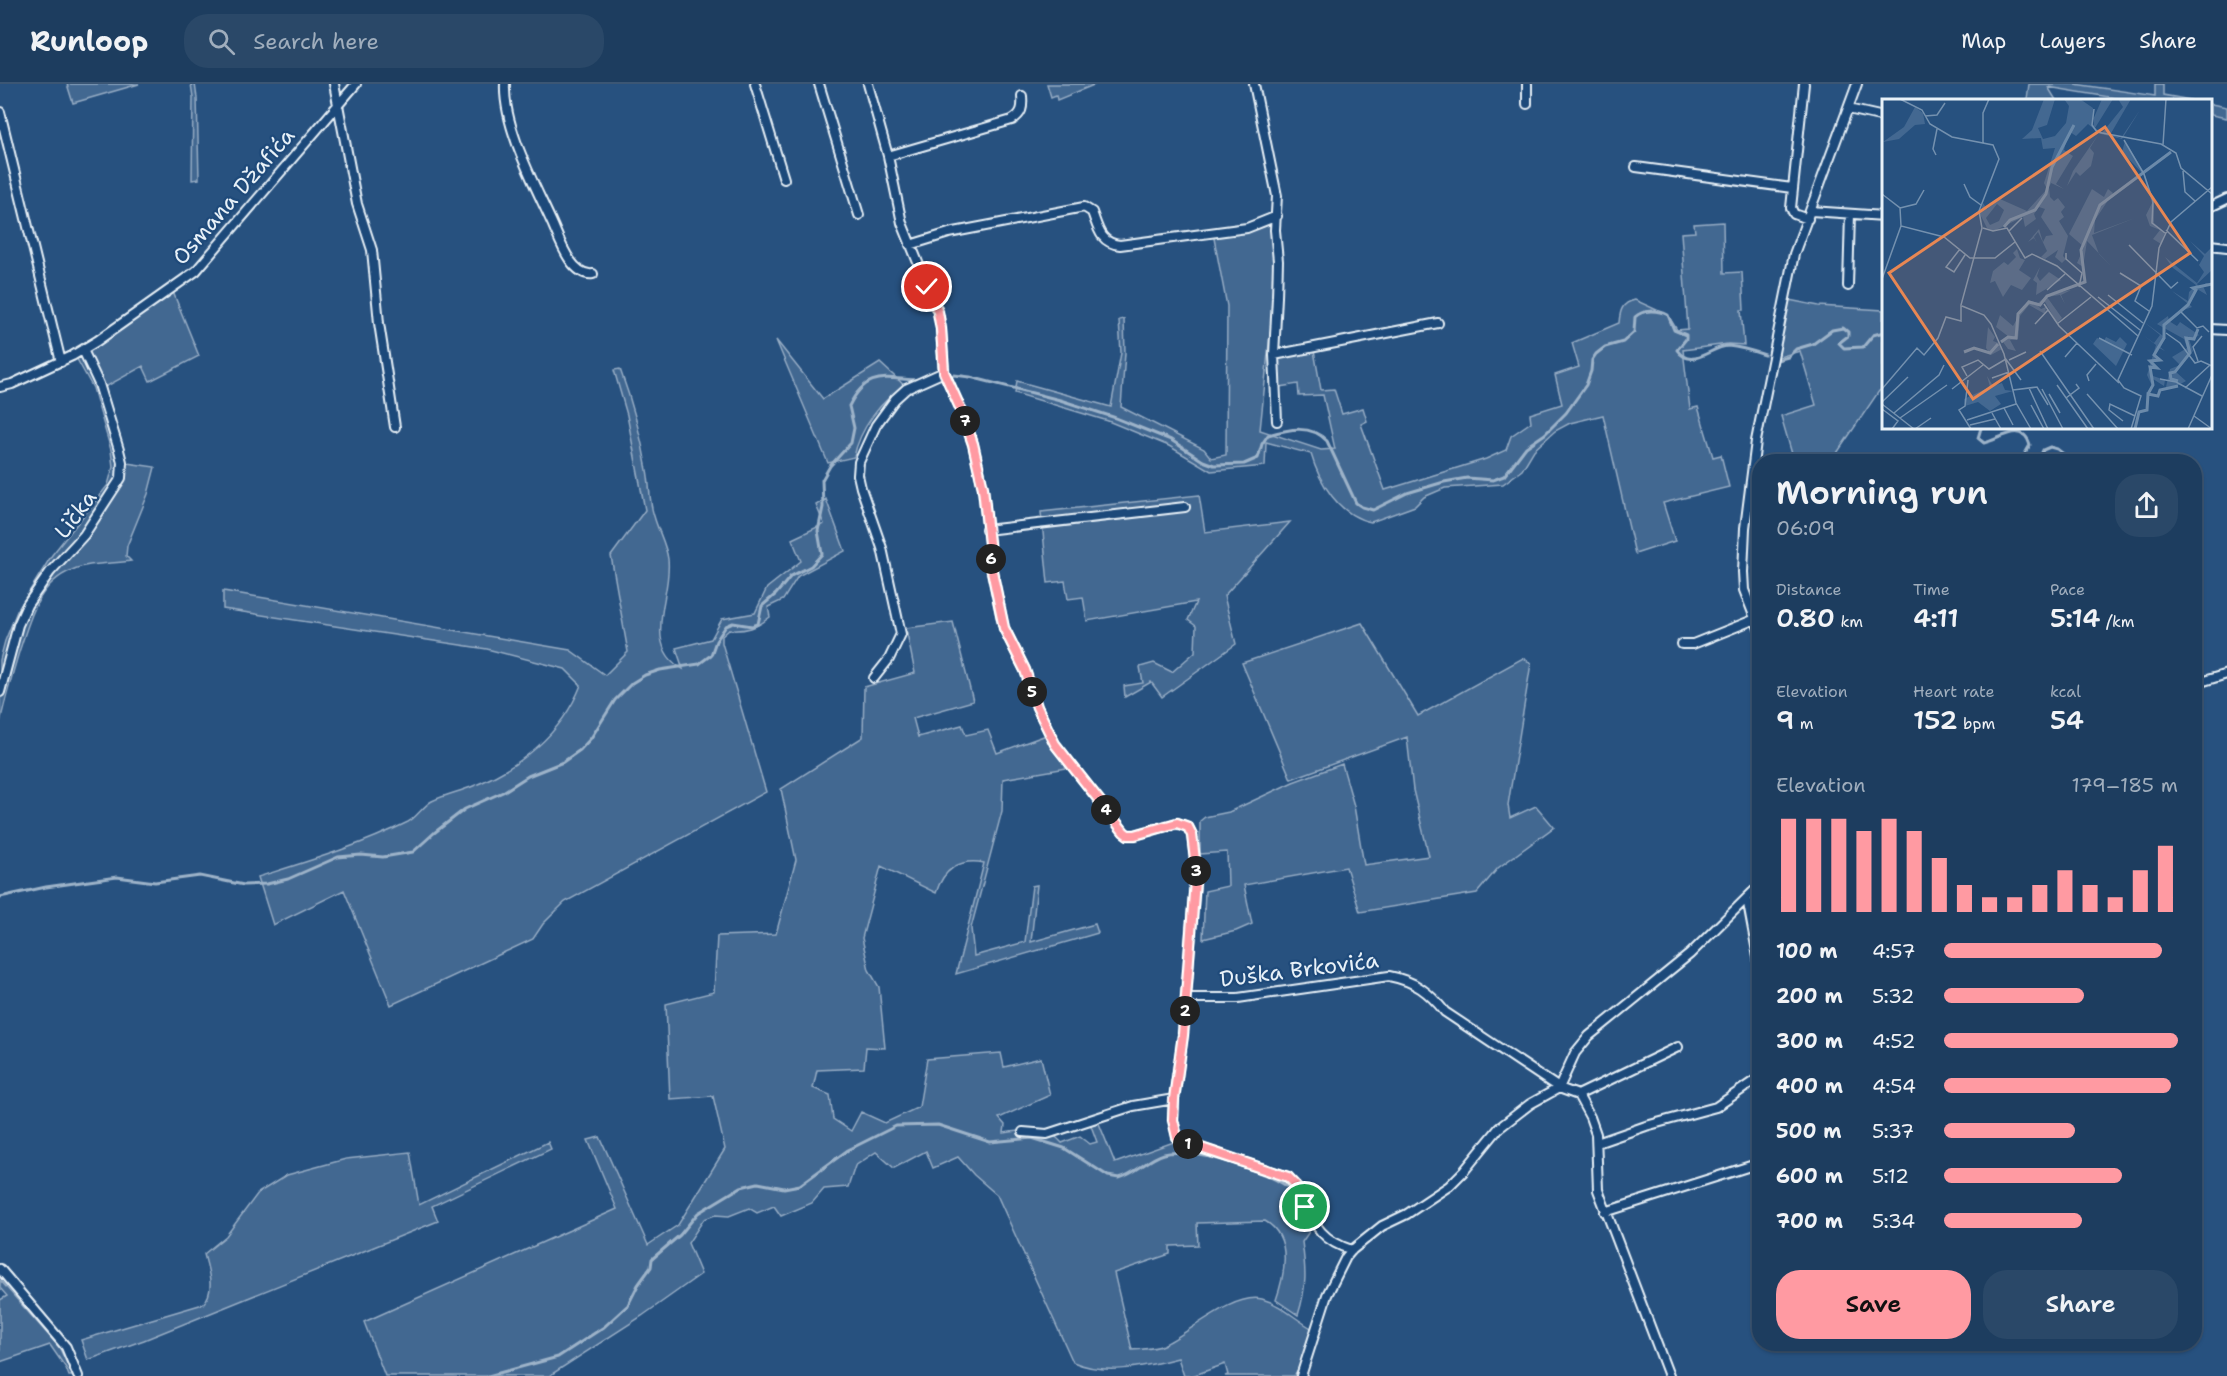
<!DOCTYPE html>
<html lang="en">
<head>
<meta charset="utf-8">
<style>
	body { margin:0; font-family:"Shantell Sans",sans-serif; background:#2a4868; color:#f1f3f6; height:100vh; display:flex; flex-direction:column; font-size:22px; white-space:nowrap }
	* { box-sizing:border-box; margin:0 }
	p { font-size:20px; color:#a0aebd }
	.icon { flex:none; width:33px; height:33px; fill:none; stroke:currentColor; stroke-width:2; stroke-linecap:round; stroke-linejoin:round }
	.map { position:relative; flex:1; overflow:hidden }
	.sheet { position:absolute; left:1752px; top:370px; width:450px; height:897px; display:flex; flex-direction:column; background:#1d3d5f; border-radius:24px; box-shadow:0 2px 4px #0004,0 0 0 2px #3b5674 }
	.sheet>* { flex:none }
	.pin { position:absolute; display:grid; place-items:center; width:51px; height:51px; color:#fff; margin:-26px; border:3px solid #fff; border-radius:50%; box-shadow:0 2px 6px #0007 }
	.km { position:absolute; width:30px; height:30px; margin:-15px; border-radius:50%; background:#222; color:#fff; font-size:16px; line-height:30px; text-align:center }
	.round { display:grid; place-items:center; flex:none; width:63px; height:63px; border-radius:24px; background:#2a4868 }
	.head { display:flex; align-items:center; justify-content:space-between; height:102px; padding:0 24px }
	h1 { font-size:33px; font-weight:600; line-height:45px }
	.metrics { display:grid; grid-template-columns:repeat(3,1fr); gap:9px; height:102px; padding:6px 24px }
	.metrics div { display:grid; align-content:center }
	.metrics b { font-size:26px; font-weight:600 }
	.metrics small { font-size:16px; font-weight:400 }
	.metrics p { font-size:16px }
	.chart { height:168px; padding:12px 24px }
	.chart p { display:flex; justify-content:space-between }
	.chart svg { width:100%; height:108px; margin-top:6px; stroke:#ff9aa2; stroke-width:6 }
	.action { display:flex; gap:12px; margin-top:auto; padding:12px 24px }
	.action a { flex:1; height:69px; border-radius:24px; background:#ff9aa2; color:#111; font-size:24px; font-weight:600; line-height:69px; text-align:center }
	.action a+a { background:#2a4868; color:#f1f3f6 }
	ul { padding:0 24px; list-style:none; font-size:20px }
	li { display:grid; grid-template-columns:96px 72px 1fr; align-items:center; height:45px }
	li i { height:15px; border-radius:8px; background:#ff9aa2 }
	header { display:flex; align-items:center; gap:36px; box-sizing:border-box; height:84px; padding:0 30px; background:#1d3d5f; border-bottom:2px solid #3b5674 }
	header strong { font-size:28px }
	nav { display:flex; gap:33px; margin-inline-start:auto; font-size:21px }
	.search { width:420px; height:54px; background:#2a4868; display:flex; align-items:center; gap:15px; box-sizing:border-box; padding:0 21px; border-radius:24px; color:#a0aebd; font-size:22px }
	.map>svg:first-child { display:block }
</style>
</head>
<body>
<header>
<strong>Runloop</strong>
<div class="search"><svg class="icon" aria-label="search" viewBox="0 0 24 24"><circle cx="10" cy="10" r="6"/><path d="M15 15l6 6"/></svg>Search here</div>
<nav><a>Map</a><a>Layers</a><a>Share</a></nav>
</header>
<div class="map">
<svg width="2227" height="1292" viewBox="0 0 2227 1292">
	<rect width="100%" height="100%" fill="#27517f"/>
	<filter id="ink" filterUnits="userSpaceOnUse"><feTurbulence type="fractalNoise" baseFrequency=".0167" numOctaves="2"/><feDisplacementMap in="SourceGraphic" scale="12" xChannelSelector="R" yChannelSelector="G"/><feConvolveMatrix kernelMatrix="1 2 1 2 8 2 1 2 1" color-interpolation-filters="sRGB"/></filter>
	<g filter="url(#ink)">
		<!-- green -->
		<path fill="#436891" stroke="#96acc4" stroke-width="1.5" d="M67,0H139L73,19Z
			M191,0H195L197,14L199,95L192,96L193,13Z
			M1047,0H1096L1057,16L1056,11L1051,13Z
			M2029,0H2075L2155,12V0H2163V11L2191,16H2127L2048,3L2056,16H2027Z
			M2211,20L2227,23V34L2211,31Z
			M1274,136L1276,192L1260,346L1321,366L1335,365L1323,311L1299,312L1298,300L1280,303L1278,276L1280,271L1313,261L1321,306L1334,305L1342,330L1363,324L1367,337L1361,340L1385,406L1486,375L1506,366L1511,352L1531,338L1530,330L1562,320L1555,291L1579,283L1572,259L1619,239C1620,226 1622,219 1635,216L1668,231L1677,246L1688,245L1681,149L1695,148L1694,140L1723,138L1724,189L1742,188L1744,226H1741L1744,261L1728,260L1683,266L1690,325L1698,323L1713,373L1721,371L1729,403L1663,419L1675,457L1635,470L1603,331L1570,339L1555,347L1534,366L1522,386L1503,400L1445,404L1424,413L1415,422L1371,438C1339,432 1319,398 1311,370L1266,358L1265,382L1211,387L1169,362L1108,337L1015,309L1017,297L1111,323L1121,269L1119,236L1124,235L1125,269L1121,323L1204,365L1211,374L1226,371L1227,222L1213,149Z
			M168,202L173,208L199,272L150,297L143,282L105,303L127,379L155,383L148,410L127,462L126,472L131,477C112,480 90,478 72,486C37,500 30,536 19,568C12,592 5,615 0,639V576L5,557L17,527L52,471L108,401L113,383L111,366L93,304L73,268Z
			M1789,216L1819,222L1883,226V305L1879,307L1831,378H1788L1786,372L1792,370L1781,332L1816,321L1800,267L1776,274Z
			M776,256L823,315L880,279L906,303C881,314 859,347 854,373L828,379Z
			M620,285C632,318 641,351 647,386C650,401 649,418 654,432C658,447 666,460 668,475C671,501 658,526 661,553C663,568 670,578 683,585L676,564L711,555L722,535L755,529L767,504L801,477L792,455L824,440L816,421L826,415L845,467L798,492L783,516L768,523L770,533C757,544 746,547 729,546L722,552V559L766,708L565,818L543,840L533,855L391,921L344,806L273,841L258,793C309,777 360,762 408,738C417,733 423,722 432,717C444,711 458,708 471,703C519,684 562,650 581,601L565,585L487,565L223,525V507L570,566L605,591L628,568L611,472L645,426L627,331L614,286Z
			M1199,411L1205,448L1290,438L1224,512L1236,560L1162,613L1151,598L1125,613L1124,602L1143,599L1140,583L1154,579L1172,588L1195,568L1196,542L1188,536L1196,518L1087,537L1083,513L1068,515L1065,497L1048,499L1041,428Z
			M953,538L973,617L913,634L918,653L962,641L966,651L988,646L997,669L1052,649L1078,682L1003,695L1002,727L971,844L974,872L1025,858L1032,802L1037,801L1031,858L1095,840L1098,849L956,890L984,779C959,774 943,786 936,809L881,782L862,854L869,886L879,903L885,964L866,963L864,984L817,986L813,1004L830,1011L833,1035L851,1047L861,1028L885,1039L919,1023L927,975L1001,969L1004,983L1041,974L1050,1011L999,1034L1005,1041L1004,1049C1026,1046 1046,1040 1062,1059L1080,1052L1090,1060L1097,1058L1090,1039L1098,1037L1115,1079L1182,1055L1281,1085L1289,1090L1315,1139L1302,1158C1306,1186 1307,1203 1298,1231L1276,1216C1285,1190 1293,1153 1265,1137L1197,1139L1198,1161L1170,1162V1170L1114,1189L1132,1266C1141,1265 1155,1265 1163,1261C1188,1250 1233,1208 1262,1215C1281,1220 1296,1236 1313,1245L1301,1280L1294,1292H1225L1228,1291L1225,1280L1192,1292H1184L1178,1274C1143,1283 1105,1292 1073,1278L997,1111L974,1091L958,1073L933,1084L926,1067L894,1084L876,1068L855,1082L848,1103L824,1105L812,1119L781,1132L774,1122L757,1129L749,1124L729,1132L715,1131L704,1135L688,1159L701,1190L642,1232L549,1292H385L364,1238L617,1125L588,1056L600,1053L648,1161L678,1141L725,1065L713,1012L670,1015L666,920L714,908L717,852L776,850L796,776L781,705L863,653L864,603L915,589L906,544Z
			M1362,539L1418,632L1523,574L1531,579L1508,721L1510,734L1536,722L1554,743L1498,784L1477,809L1360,828L1346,783L1244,801L1252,840L1236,847L1203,855L1205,807L1228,802L1227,768L1200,770V737L1205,733L1229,728L1293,698L1342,680L1354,722L1364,781L1429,772L1413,706L1407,653L1291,695L1242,579Z
			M548,1058L551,1065L432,1122L438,1137L144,1256L88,1276L81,1256L203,1220C216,1207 208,1186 204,1170L226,1152L258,1109L287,1091L346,1075L410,1068L419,1121Z
			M0,1196L59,1263L73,1292H69L66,1284L50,1261L0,1278V1216L7,1212L0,1204Z"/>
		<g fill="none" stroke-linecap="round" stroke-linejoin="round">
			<!-- stream -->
			<path stroke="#9db3c9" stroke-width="3" d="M1777,276L1788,273L1796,265L1813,260L1832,246L1843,244L1848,248V252L1839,259L1844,264L1863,263L1873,251L1884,248
				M934,296L954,291L970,293L1060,316L1113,333L1171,356L1203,377L1214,381L1244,380L1258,374L1262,360L1268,351C1289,345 1311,340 1327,357L1356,419L1362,423L1373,426L1407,409L1444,398L1467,394L1493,396L1504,392L1526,363L1545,350L1566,329L1586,301L1591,287L1592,276L1596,270L1605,263L1623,258L1634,248L1635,233C1643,225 1658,226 1668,231L1674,246L1686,251V255L1677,266C1692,287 1711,262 1728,262C1741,263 1753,267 1765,271
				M1981,344L1978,354L1984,359C1998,357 2023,335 2030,361L2023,373L2026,378
				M2038,378L2043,366L2050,363L2057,365L2071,376
				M0,813L46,803L117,793L155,798L200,792L244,801L267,800L288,795L338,773L361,771L383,773L413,768L434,749L465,725L503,708L528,692L563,678L580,666L591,654L615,616L632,599L645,591L660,586L699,580L711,571L716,557L726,542L733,539L752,542L758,540L762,522L776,510L791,492L811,482L822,470L818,447L823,423L822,396L830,382L851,359L854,344L849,322C868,284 887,296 922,296
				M488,1292L558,1273L604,1243L628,1221L638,1201L651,1183L652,1175L680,1151L698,1129L741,1103L758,1099L784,1104L800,1101L848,1066L896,1042L938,1041L990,1058L1032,1054L1064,1064L1108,1092L1119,1094C1136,1090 1147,1075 1164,1070C1190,1062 1272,1088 1292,1106C1298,1112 1300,1119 1304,1126"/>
			<!-- street casing -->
			<g stroke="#e8f1f8" stroke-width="12">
				<path id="street" d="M334,0L357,120L372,166L379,239L395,343
					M505,0C503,43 535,101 552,139C559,154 571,193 593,190
					M755,0L784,95
					M819,0L859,131
					M868,0L888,72L902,139L938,228L941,245L944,288L962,328L973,360L983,404L992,487L1004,544L1025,586L1037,623L1055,660L1124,748L1128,751H1135L1177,739L1188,743L1192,751L1196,784L1183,951L1174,1015L1173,1036L1177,1053L1183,1058L1288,1093C1314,1120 1305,1152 1352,1166
					M1254,0L1277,112L1275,146L1278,177L1277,213L1274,271L1277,337
					M1527,0V20
					M1804,0L1791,124L1794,130L1808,135
					M1848,25L1884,33
					M0,28L61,278
					M888,72L1012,36C1022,30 1023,24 1022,12
					M1636,83L1792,104
					M2210,123L2227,115
					M1811,127L1884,132
					M910,161L949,149L1084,123L1092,128C1098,144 1100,159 1120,161L1247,144L1277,132
					M2210,161L2227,163
					M1848,202L1850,130
					M2210,245L2227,246
					M1274,271L1438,239
					M0,303L12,300L72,272L97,257L196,187L356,0
					M986,446L1185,423
					M1760,547L1744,506L1743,488L1745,444L1756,357L1794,170L1857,0
					M1682,560H1693L1753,536
					M874,594L889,575L901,550L882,464L861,404L858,391L859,378L876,341L895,315L906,305L944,288
					M2194,600L2227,590
					M0,608L18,541L27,521L50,488L84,451L121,394L122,378L119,366L99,300L83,266
					M1747,814L1760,884
					M1186,914H1238L1389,892C1415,897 1429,908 1445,928L1559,1004L1578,1011L1590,1033L1596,1050L1598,1106L1669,1292
					M1578,1011L1678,963
					M1023,1048L1047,1050L1133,1022L1174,1015
					M1597,1059L1646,1042L1716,1023L1760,993
					M1605,1128L1760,1079
					M0,1185L66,1263L78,1292
					M1301,1292L1327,1211L1346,1173L1352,1166L1382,1142L1407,1130L1449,1102L1464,1087L1499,1044L1530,1020L1559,1004L1575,969L1589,952L1690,870L1760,801"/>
			</g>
			<!-- street -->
			<use href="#street" stroke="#1f4a7a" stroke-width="8"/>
		</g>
	</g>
	<g fill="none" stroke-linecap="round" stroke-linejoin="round" filter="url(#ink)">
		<!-- route casing -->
		<g stroke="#fff" stroke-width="12">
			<path id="route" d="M927,203L938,228L941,245L944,288L962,328L973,360L983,404L992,487L1004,544L1025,586L1037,623L1055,660L1124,748L1128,751H1135L1177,739L1188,743L1192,751L1196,784L1183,951L1174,1015L1173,1036L1177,1053L1183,1058L1288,1093L1295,1100L1305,1123"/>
		</g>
		<!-- route -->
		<use href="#route" stroke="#ff9aa2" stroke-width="8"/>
	</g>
	<g text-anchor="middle" stroke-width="4.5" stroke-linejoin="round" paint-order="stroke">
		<!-- street labels -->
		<g font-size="22" fill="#e8f1f8" stroke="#1f4a7a">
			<text transform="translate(233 112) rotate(-49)" y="8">Osmana Džafića</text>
			<text transform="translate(75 430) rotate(-53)" y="8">Lička</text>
			<text transform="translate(1299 885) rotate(-7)" y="8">Duška Brkovića</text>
		</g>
	</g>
	<!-- overview -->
	<g transform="translate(1882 15)">
		<rect width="330" height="330" fill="#27517f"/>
		<path d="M162,0H173L165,26L156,29L161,40L173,37L184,24L187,7L182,0H198L211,9L212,30L206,25L194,37L188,33L185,39L182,51L191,57L174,85L182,90L169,84L167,88L168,98L172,102L176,99L183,108L179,113L182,118L177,122L186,137L181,157L184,160L180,164L173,158L176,151L163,160L159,158L165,152L156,133L152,138L155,144L152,139L146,143L157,130L161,143L164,137L171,136L159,118L163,110L157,108L152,115L154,120L143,128L141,118L112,132L105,129L98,115L101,104L105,110L118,100L145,112L165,90L162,84L173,49L161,50L159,39L140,40L150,31ZM115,105L122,111L117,122L108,126L104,119ZM220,0H231L213,29L220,34L241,8L236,0H249L228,36L239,39L258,11L240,40L219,35L214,32L210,23ZM33,8L41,14L43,25L33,26L17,40L1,43L22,28ZM216,36L208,49L212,54L209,67L198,77L194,73L185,87L191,72ZM243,42L262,73L272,104V124L283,133L279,145L271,140L278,131L268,127L264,116L270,104L261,75L240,53ZM210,90L222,98L226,90L231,94L213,121L212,134L253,119L210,136L217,155L229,167L205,142L201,168L195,164L202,148L187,135ZM308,142L323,155L330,148V171L315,185L318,189L324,184L330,186L321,187L325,196L315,190L306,204L310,208L296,213L305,204L290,192L306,202L307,193L314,186L291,169L283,158L315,184L322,173L317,166L322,157ZM135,150L138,159L143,161L137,171L149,179L140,191L129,186L121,198L113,182L108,184L111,172L122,163L126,166L134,158L131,154ZM158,168L155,177L158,182L167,173L179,181L154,196L155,184L151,181ZM189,191L179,196L183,205L178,196L165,198L180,219L175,224L163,203L155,206L159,210L164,208L163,215L147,206L138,217L136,240L128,241L134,252L126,250L121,243L127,238L114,228L118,216L131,227L146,201L156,204L165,196ZM286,217L287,222L295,227L298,223L317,236L310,241L306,237L311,252L294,273L304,282L293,288H284L288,270L298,266L290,258L305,249L302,240L264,219L275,225ZM262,223L284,239L277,247L283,252L275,248L273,258L279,261L270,262L276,270L270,268L268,276L283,281L282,287L271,280L270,287L265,276L274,246L261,236L272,244L278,236ZM106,228L113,238L111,242L117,244L120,250L109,256L104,249ZM224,238L234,243L238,238L245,245L234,267L211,245L215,239L222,242ZM105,277L111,287L120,284L123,291L131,292L113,297L119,305L108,312L96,303L83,307L82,300L108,288Z" fill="#436891" fill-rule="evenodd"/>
		<path fill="none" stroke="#6b8aaa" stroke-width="3" d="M122,128L128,121L153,111L164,95L170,68L192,26M119,243L126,238L134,239L136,215L147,203L158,206L165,197L203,183L199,151L218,106L289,53M82,253L92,249L108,254L116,245M296,282L289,280L288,274L293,273L308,254L304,239L312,240L316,230M266,295L271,286L268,268L275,269L268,262L278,261L272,256L282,239V226L306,206L314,191L311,189L330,185M253,330L257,313L265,311L266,295L276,297L278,291L296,287"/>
		<path fill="none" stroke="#7491af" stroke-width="1.5" d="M212,10L210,26L215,33L279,45L294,54L299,69L330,95M43,17L55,16L63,4M242,41L262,75L271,102L270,124L283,134M101,44V14L107,0M281,46L284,0M54,56L51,50L55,30M301,72L303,93L313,102M82,85L88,98L99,106M0,95L18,109L19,127L62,138L88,159H113L133,143M18,109L34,105L42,91M101,129L111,132L125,129L143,159L150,155L175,167L256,237M284,131L316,162M127,132L140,119M247,146L289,189L296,183M78,150L64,168L72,173L83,156M184,154V160L200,174L197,188M238,174L259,187L253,202L267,212M0,180L19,127M165,191L183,175M226,196L261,224M216,198L258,231M162,205L177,227L237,284M80,207L102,216L109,225L122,255L134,304L149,330M299,213L315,229L321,227L327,233M153,225L166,211M175,225L209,198M284,234L298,244L313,264L319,262L330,267M217,239L250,256M158,252L212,330M183,258L195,244M123,259L139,281M127,261L144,253M316,262L311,248L320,237M85,277L80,268L96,261L107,270L124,260M110,279L127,273M278,280L294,283L320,297M86,281L83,307L77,311L89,330M207,282L205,276L214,265M175,286L206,330M147,289L166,330M303,289L328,266M0,290L35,249L42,256L56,239L64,218L79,222V206L100,129L97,112L117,60L111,46L70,38L48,25L40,11L18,0M70,290L101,266M160,290L181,330M131,291L155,288L166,306M167,295L178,314M205,295L236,330M184,299L197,289L194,285M0,303L26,278M0,305L32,330M149,306L162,330M122,309L131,326M0,310L16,322L10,330M12,314L57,276L62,266M110,314L119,330M312,317L330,330M18,319L65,286M85,321L134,305M241,322L227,311L228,305L253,317M88,326L113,320M33,330L49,319M249,330L259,297L242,289L236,281L270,207L277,149L289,123L330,88M306,330L330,276"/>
		<path fill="#e88753" fill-opacity="0.15" stroke="#e88753" stroke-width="3" d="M223,28L308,154L91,300L7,174Z"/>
		<rect width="330" height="330" fill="none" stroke="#e8f1f8" stroke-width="3"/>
	</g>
</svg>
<div class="pin" style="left:1305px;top:1123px;background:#1e9e55"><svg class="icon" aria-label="arrive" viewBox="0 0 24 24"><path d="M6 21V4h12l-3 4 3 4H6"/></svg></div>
<div class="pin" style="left:927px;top:203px;background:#d93025"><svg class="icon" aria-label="check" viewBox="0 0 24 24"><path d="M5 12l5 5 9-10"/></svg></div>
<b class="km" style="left:1188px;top:1060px">1</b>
<b class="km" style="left:1185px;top:927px">2</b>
<b class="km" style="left:1196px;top:787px">3</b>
<b class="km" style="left:1106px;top:726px">4</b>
<b class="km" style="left:1032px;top:608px">5</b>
<b class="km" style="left:991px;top:475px">6</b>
<b class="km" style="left:965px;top:337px">7</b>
<section class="sheet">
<div class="head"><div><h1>Morning run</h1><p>06:09</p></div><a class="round"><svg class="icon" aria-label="share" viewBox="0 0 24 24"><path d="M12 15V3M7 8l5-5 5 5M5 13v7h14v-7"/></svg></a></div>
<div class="metrics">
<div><p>Distance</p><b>0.80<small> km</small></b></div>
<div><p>Time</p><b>4:11</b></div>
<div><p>Pace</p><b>5:14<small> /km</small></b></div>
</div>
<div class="metrics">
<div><p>Elevation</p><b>9<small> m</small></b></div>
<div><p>Heart rate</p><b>152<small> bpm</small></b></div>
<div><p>kcal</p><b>54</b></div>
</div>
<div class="chart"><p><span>Elevation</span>179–185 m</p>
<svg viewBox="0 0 160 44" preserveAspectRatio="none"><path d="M5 44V6M15 44V6M25 44V6M35 44V11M45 44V6M55 44V11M65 44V22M75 44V33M85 44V38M95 44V38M105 44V33M115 44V27M125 44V33M135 44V38M145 44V27M155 44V17"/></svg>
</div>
<ul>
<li><b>100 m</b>4:57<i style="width:93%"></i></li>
<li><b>200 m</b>5:32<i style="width:60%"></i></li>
<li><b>300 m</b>4:52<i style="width:100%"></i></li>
<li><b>400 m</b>4:54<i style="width:97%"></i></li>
<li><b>500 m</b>5:37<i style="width:56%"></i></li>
<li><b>600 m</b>5:12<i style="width:76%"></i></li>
<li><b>700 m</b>5:34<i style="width:59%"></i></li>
</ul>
<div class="action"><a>Save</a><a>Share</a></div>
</section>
</div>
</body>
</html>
